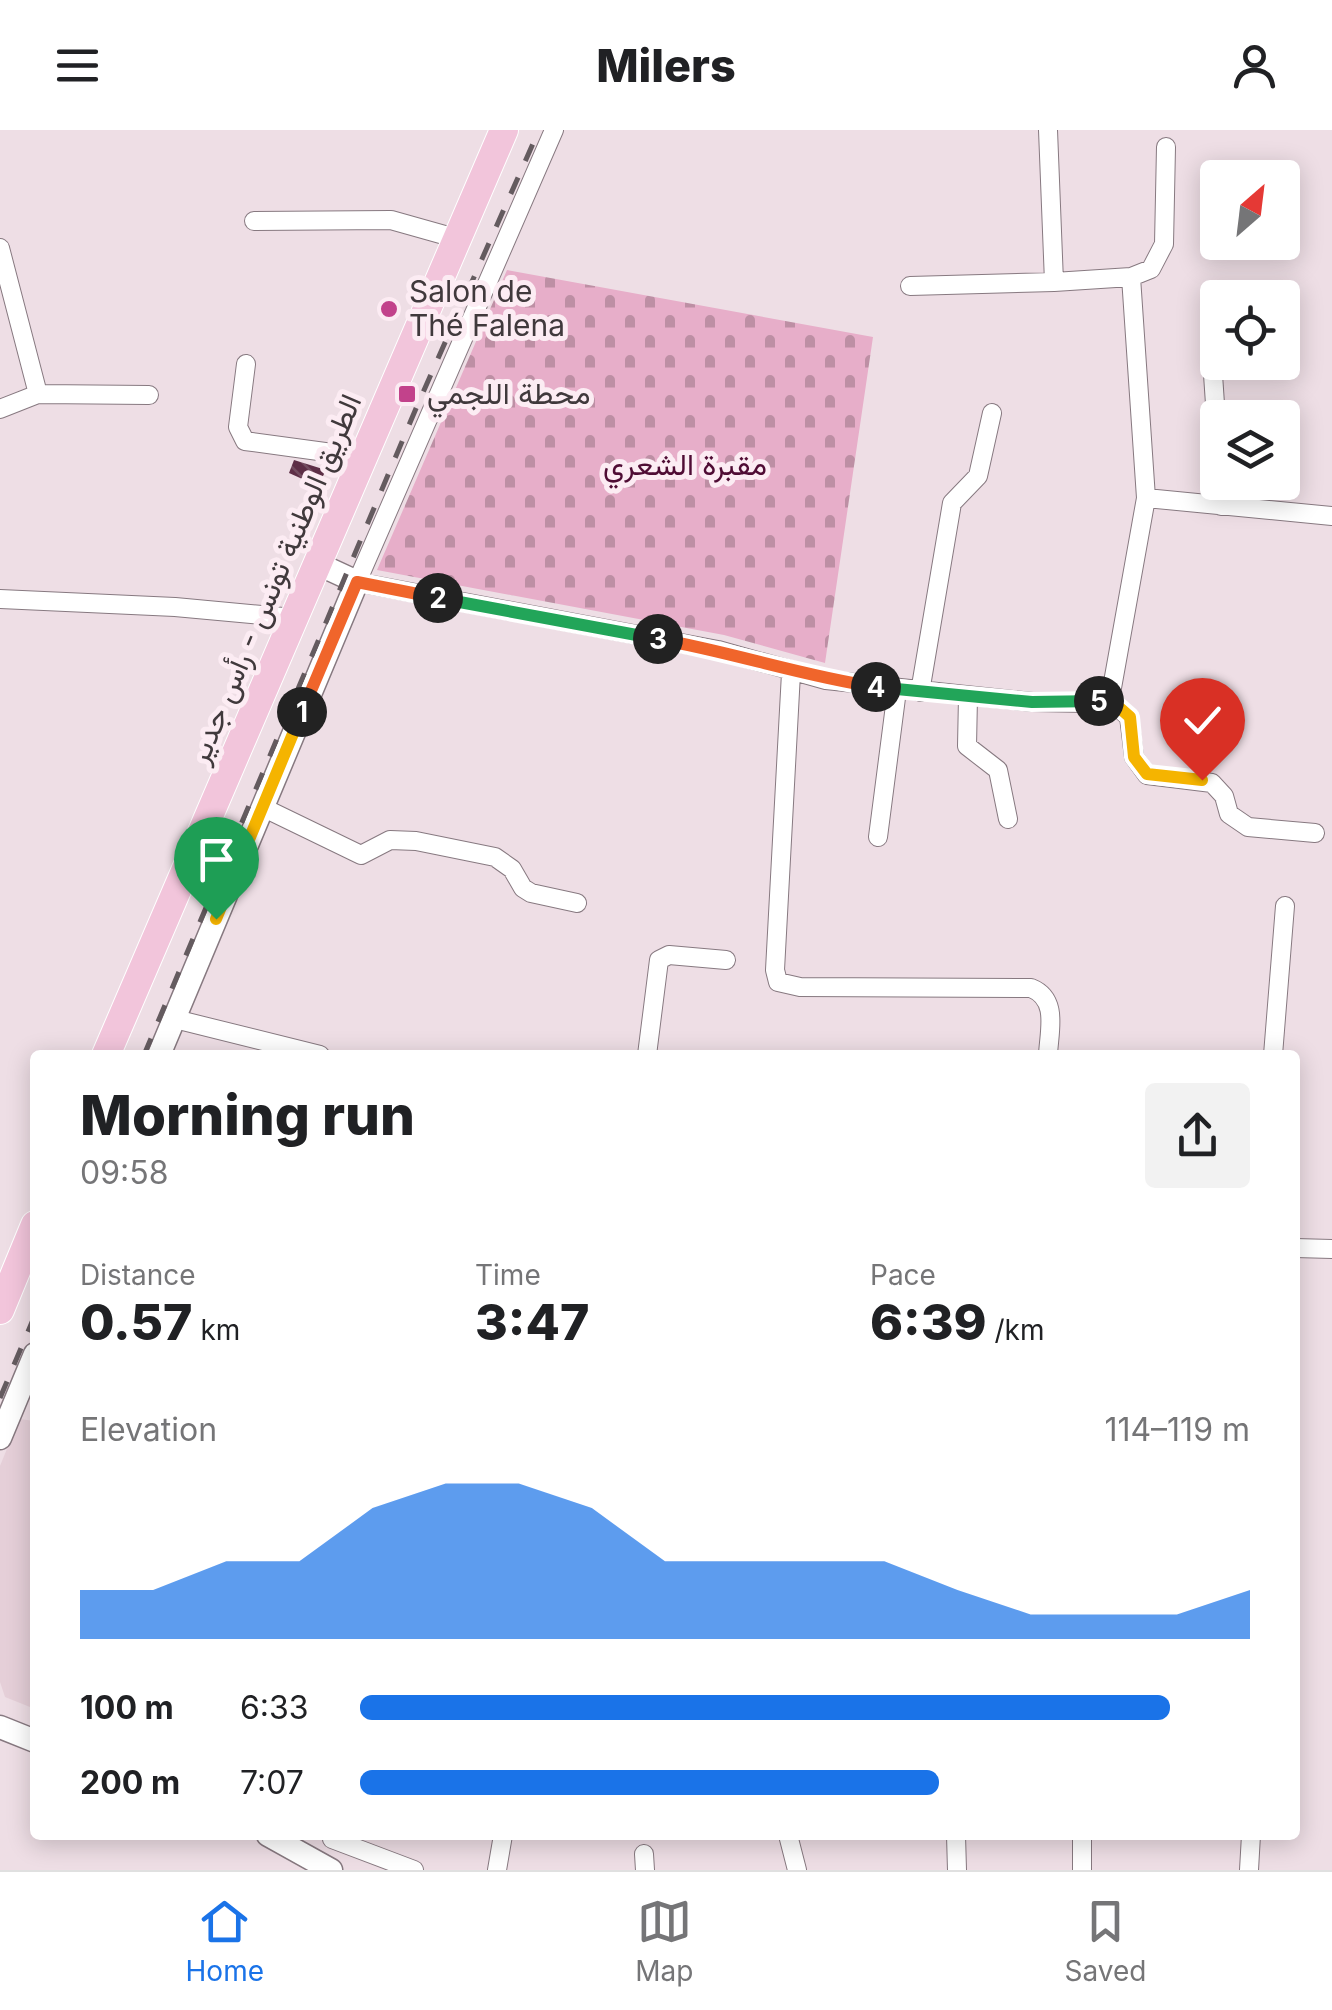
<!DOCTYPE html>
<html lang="en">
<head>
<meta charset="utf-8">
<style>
	body { margin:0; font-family:Inter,Vazirmatn,sans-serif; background:#f2f2f2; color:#202124; height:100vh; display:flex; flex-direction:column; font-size:38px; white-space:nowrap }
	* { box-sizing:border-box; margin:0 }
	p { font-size:32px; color:#757577 }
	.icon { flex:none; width:55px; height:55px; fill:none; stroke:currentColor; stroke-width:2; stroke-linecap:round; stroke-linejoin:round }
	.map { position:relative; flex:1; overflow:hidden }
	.sheet { position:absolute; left:30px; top:920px; width:1270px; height:790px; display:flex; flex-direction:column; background:#fff; border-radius:10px; box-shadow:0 5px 25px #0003 }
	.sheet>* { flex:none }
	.needle { width:65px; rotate:28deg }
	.tools { position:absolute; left:1200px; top:30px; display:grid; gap:20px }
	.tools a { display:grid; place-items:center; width:100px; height:100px; border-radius:10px; background:#fff; box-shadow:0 5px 25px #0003; font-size:50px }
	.pin { position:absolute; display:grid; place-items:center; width:85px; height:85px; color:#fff; margin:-102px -42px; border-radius:50% 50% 50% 0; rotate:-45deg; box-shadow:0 0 10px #0007 }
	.pin .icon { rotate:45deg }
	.km { position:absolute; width:50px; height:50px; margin:-25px; border-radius:50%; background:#222; color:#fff; font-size:28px; line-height:50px; text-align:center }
	.round { display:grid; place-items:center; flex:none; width:105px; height:105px; border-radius:10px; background:#f2f2f2 }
	.overview { display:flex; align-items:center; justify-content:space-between; height:170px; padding:0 50px }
	h1 { font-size:55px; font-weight:800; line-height:75px }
	.figures { display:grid; grid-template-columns:repeat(3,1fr); gap:15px; height:170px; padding:10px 50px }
	.figures div { display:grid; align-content:center }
	.figures b { font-size:50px; font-weight:800 }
	.figures small { font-size:28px; font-weight:400 }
	.figures p { font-size:28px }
	.chart { height:280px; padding:20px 50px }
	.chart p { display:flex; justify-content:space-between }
	.chart svg { width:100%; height:180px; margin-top:10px; fill:#1a73e8; opacity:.7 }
	ul { padding:0 50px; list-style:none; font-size:32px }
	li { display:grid; grid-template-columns:160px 120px 1fr; align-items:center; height:75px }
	li i { height:25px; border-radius:12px; background:#1a73e8 }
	header { display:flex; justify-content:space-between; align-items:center; height:130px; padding:0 50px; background:#fff; font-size:45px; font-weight:800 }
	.dock { display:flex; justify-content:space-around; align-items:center; height:140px; border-top:2px solid #e0e0e0; background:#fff; font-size:28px; color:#757577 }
	.dock a { display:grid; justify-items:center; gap:5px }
	.dock .selected { color:#1a73e8 }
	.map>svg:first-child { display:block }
</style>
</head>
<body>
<header><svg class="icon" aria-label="menu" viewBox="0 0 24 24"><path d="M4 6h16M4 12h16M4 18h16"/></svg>Milers<svg class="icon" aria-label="person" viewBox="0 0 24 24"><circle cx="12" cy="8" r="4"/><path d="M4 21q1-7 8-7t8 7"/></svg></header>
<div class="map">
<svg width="1332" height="1740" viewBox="0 0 1332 1740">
	<defs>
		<pattern id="cemetery-stones" width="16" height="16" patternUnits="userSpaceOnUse" patternTransform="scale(2.5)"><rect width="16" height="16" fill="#e7aec9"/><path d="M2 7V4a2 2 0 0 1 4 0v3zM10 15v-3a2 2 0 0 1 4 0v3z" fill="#bd8fa4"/></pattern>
		<pattern id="building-back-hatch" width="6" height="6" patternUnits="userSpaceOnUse" patternTransform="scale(2.5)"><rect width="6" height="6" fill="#5d2e46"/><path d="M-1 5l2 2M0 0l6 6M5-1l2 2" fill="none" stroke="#724c5f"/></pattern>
	</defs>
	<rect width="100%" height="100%" fill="#eedee5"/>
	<!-- built -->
	<path fill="#e5cfd8" d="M19,1289L35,1291V1579L5,1567L0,1552V1336Z"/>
	<!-- cemetery -->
	<path fill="url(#cemetery-stones)" d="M507,140L873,207L825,533L724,505L377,440Z"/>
	<!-- building -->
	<path fill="url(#building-back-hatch)" d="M294,330L326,340L318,356L289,343Z"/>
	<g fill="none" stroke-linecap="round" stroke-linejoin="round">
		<!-- minor casing -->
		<g stroke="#877980" stroke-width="20">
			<path id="minor" d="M554,0L357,452L718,520L826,550L1032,572L1087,573L1106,567
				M1048,0L1054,152L1131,147L1146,368
				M254,91L391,90L455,108
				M0,118L38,264
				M1131,147L1151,139L1164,114L1166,17
				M910,156L1054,152
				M1211,215L1218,318
				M246,234L238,297L245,311L362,327
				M0,279L38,264L149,265
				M1220,352L1221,376
				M0,469L175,477L294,488
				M791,543L775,840L778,852L800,857L1031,858C1059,869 1049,901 1048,925
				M920,562L952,373L978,346L992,283
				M968,567L967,616L998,640L1008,689
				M1106,567L1112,558L1146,368L1332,386
				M1106,567L1129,587L1134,627L1147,645L1212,653L1224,666L1229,684L1248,697L1315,703
				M262,677L361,725L390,710L416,711L495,727L512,739L523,758L531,763L577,773
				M878,707L897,560
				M175,889L320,925
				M647,925L659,830L669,825L726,830
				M1273,925L1285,776
				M1295,1118L1332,1119
				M788,1705L797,1740
				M956,1705L957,1740
				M1082,1705V1740
				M332,1709L414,1740
				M644,1724L645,1740
				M497,1740L503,1705
				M1249,1740L1251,1705"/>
		</g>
		<!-- tertiary casing -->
		<g stroke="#877980" stroke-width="25">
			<path id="tertiary" d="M159,925L357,452L318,434
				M0,1308L35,1224
				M0,1597L35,1611
				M268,1705L331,1740"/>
		</g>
		<!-- primary casing -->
		<g stroke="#fff" stroke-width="30">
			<path id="primary" d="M106,925L504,0
				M0,1180L35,1095"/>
		</g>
		<!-- minor -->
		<use href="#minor" stroke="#fff" stroke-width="18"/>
		<!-- tertiary -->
		<use href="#tertiary" stroke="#fff" stroke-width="22"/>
		<!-- primary -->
		<use href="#primary" stroke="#f2c5db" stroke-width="28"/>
		<!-- rail -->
		<path stroke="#645b5f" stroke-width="5" stroke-dasharray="18 18" stroke-linecap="butt" d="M144,925L417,276L539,0
			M0,1268L35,1185"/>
	</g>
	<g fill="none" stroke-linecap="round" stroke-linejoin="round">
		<!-- split-1 casing -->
		<g stroke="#fff" stroke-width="20">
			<path id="split-1" d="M216,789L302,582"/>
		</g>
		<!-- split-2 casing -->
		<g stroke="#fff" stroke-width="20">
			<path id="split-2" d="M302,582L357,452L438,468"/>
		</g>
		<!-- split-3 casing -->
		<g stroke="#fff" stroke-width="20">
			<path id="split-3" d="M438,468L658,509"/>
		</g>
		<!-- split-4 casing -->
		<g stroke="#fff" stroke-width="20">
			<path id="split-4" d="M658,509C732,522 802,546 876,557"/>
		</g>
		<!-- split-5 casing -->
		<g stroke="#fff" stroke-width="20">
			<path id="split-5" d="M876,557L1032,572L1099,571"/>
		</g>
		<!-- split-6 casing -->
		<g stroke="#fff" stroke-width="20">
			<path id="split-6" d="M1099,571L1106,566L1130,587L1134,627L1147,644L1202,650"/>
		</g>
		<!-- split-1 -->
		<use href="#split-1" stroke="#f5b400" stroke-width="12"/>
		<!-- split-2 -->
		<use href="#split-2" stroke="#f0652b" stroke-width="12"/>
		<!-- split-3 -->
		<use href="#split-3" stroke="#22a559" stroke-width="12"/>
		<!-- split-4 -->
		<use href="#split-4" stroke="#f0652b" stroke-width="12"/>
		<!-- split-5 -->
		<use href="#split-5" stroke="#22a559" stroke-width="12"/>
		<!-- split-6 -->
		<use href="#split-6" stroke="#f5b400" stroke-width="12"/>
	</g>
	<!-- markers -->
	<g fill="#c2428b" stroke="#fcecf3" stroke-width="4">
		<circle cx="389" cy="179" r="10"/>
		<rect x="397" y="254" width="20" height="20" rx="5"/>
	</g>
	<g text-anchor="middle" stroke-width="10" stroke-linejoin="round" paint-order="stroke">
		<!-- poi labels -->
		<g font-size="30" fill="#40393c" stroke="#fcecf3" text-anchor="start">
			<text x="409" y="172">Salon de<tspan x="409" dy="34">Thé Falena</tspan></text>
			<text x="427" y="274">محطة اللجمي</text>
		</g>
		<!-- park labels -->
		<g font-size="30" fill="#4f0c34" stroke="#fcecf3">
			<text x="685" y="345">مقبرة الشعري</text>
		</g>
		<!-- street labels -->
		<g font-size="30" fill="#40393c" stroke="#fcecf3">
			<text transform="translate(275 449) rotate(-67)" y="10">الطريق الوطنية تونس - رأس جدير</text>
		</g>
	</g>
</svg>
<div class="tools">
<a><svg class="needle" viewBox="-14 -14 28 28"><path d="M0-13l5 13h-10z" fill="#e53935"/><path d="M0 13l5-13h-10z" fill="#757577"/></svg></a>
<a><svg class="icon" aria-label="locate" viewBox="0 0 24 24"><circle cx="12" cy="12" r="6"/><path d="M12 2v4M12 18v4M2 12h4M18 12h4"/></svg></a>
<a><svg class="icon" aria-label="layers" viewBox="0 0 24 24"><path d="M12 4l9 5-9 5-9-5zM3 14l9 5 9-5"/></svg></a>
</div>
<div class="pin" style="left:216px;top:789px;background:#1e9e55"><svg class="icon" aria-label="arrive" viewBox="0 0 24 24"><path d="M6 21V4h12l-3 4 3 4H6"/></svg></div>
<div class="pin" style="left:1202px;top:650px;background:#d93025"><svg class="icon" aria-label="check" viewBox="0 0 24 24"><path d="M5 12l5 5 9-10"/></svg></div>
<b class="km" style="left:302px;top:582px">1</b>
<b class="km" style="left:438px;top:468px">2</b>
<b class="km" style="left:658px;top:509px">3</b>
<b class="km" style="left:876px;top:557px">4</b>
<b class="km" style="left:1099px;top:571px">5</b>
<section class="sheet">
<div class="overview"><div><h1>Morning run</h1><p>09:58</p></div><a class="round"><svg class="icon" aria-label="share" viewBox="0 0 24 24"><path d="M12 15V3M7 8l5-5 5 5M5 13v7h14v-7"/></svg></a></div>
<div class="figures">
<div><p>Distance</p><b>0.57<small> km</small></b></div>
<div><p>Time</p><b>3:47</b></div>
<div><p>Pace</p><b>6:39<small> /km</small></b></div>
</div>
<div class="chart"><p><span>Elevation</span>114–119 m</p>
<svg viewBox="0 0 160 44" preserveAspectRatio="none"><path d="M0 44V32L10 32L20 25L30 25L40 12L50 6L60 6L70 12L80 25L90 25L100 25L110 25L120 32L130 38L140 38L150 38L160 32V44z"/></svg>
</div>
<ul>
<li><b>100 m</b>6:33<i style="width:91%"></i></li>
<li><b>200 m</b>7:07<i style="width:65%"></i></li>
</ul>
</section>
</div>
<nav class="dock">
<a class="selected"><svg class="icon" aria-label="home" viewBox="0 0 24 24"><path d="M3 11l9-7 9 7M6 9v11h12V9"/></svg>Home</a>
<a><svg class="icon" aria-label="map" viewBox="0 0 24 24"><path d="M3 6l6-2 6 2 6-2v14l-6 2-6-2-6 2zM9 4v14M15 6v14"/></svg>Map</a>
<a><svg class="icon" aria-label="saved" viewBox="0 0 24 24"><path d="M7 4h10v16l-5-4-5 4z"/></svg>Saved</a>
</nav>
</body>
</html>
